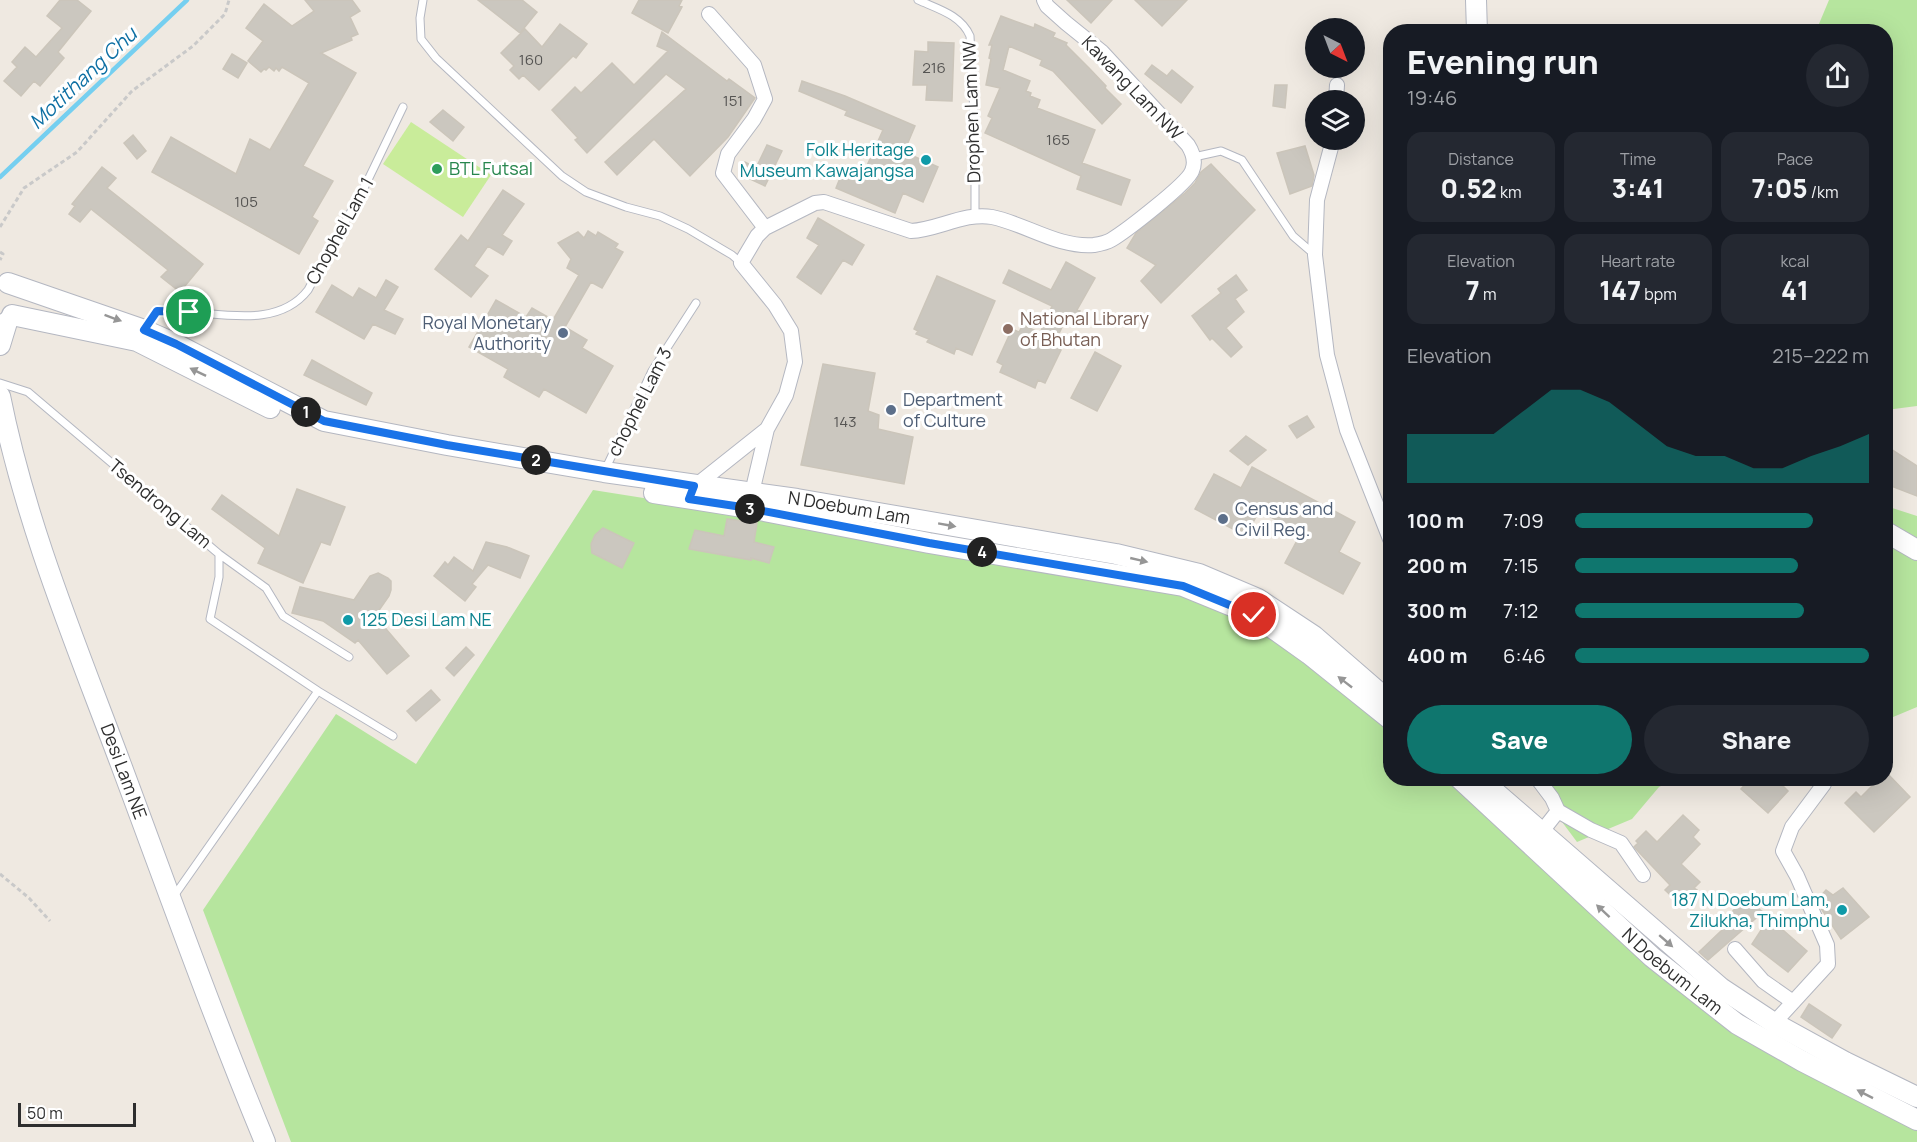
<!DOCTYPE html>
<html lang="en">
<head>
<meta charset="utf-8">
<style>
	body { margin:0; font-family:Manrope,sans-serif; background:#242831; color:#f1f3f6; height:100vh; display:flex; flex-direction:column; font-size:22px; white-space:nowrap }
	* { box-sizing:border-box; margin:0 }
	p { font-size:20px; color:#9ea1a6 }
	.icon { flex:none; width:33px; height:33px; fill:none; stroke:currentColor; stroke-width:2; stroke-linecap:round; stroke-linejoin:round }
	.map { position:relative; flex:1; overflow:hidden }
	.details { position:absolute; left:1383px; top:24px; width:510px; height:762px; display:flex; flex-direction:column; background:#171b24; border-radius:24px; box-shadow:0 6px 24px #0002 }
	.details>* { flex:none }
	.needle { width:39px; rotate:138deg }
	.fabs { position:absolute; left:1305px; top:18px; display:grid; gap:12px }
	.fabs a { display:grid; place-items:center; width:60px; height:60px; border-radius:50%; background:#171b24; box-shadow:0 6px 24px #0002; font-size:30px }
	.scale { position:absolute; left:18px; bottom:15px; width:118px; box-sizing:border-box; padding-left:6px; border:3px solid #2e2e2e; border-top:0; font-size:16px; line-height:21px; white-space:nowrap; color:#2e2e2e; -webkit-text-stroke:4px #fff; paint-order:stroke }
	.pin { position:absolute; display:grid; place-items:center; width:51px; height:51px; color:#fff; margin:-26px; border:3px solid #fff; border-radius:50%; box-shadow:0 2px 6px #0007 }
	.km { position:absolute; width:30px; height:30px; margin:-15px; border-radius:50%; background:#222; color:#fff; font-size:16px; line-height:30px; text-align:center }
	.round { display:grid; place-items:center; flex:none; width:63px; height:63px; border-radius:32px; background:#242831 }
	.headline { display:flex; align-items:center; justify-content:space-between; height:102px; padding:0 24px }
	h1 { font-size:33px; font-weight:800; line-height:45px }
	.metrics { display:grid; grid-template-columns:repeat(3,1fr); gap:9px; height:102px; padding:6px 24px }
	.metrics div { display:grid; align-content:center; border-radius:15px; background:#242831; text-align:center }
	.metrics b { font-size:26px; font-weight:800 }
	.metrics small { font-size:16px; font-weight:400 }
	.metrics p { font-size:16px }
	.chart { height:168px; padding:12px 24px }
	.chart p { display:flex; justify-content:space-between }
	.chart svg { width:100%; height:108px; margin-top:6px; fill:#0f766e; opacity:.7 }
	.button { display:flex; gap:12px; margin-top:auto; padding:12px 24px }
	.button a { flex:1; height:69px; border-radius:36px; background:#0f766e; color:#fff; font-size:24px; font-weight:800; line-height:69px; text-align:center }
	.button a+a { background:#242831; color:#f1f3f6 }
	ul { padding:0 24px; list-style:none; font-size:20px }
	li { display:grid; grid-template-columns:96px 72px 1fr; align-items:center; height:45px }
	li i { height:15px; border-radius:8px; background:#0f766e }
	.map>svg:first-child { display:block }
</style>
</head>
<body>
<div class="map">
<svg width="1917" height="1142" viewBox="0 0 1917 1142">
	<rect width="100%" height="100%" fill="#efe9e1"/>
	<!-- green -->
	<path fill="#b6e59e" d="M1829,0H1917V406L1886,410V32L1816,31Z
		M593,490L1167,581L1221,599L1390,719V778L1459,779L1693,993L1917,1122V1142H291L203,910L336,714L416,764Z
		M1886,506L1917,516V707L1886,720Z
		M1530,779H1674L1659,787L1632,819L1577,842Z"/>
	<!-- pitch -->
	<path fill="#c9ec9a" d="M411,122L491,175L463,217L383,164Z"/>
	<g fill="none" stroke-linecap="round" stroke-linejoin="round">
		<!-- stream -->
		<path stroke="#75cff0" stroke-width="4.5" d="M0,177L187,0"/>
	</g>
	<!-- building -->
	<path fill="#cbc7bf" stroke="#cbc5ba" stroke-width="1.5" d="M60,0H77L91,11L58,52L64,58L40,86L34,81L21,96L4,81L17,67L12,62L25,47L36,57L62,28L47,16Z
		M305,0H352L360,11L350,17L358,34L351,37L352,40L321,53L356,73L303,166L333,181L312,217L318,221L299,254L152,172L171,137L236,174L250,139L270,150L309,83L282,67L279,71L276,68L274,71L269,67L266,70L264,69L261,72L248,61L263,41L246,28L264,4L292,26L314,11Z
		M478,0H522L537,12L520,33Z
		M639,0H682L679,6L682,7L668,33L632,13Z
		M1067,0H1112L1091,23Z
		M1135,0H1187L1162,26Z
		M1001,16L1034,28L1035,24L1055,33L1053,37L1067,43L1066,45L1089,68L1106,86L1105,88L1121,104L1102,124L1053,71L1040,65L1042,60L1009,46L1003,70L1030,81L1026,91L1031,93L1030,96L1040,100L1037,108L1095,130L1082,163L1130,180L1121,205L1077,189L1081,176L985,133L992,118L988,116L1000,88L986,85L991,59L989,58L992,45H989Z
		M560,24L587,44L576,58L573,56L539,90L523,75L519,79L510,70L514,66L501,53L525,29L542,47Z
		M662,32L727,81L729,79L755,98L728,137L690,176L654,139L617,175L605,162L686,89L666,74L587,153L575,140L578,138L552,110L575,87L581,93L612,63L634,85L668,51L657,46Z
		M928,42L954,43L952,101L926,100L927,85H913L915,51L928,52Z
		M232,54L247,63L238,78L223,69Z
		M1152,65L1167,76L1172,70L1193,87L1181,103L1145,74Z
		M802,81L845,96L915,126L904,152L938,167L923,202L903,193L895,213L836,188L842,173L860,181L883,130L845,115L847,111L799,91Z
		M1275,85H1287L1285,108L1273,106Z
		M443,110L464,127L453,141L430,122Z
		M133,135L146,151L137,159L124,143Z
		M767,145L782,151L765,186L739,174L745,162L756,168Z
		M1305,146L1314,175L1312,186L1290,194L1277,153Z
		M1211,164L1255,210L1161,303L1141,281L1156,265L1127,248L1136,233L1185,193L1195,183L1201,172Z
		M102,167L116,178L107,188L203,264L180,292L161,277L168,270L91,209L80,222L69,214L75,206L72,204Z
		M503,190L524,204L502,235L512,241L503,255L488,246L474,266L488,276L471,297L435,269L461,235L468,241Z
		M818,218L864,245L852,265L843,260L821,294L797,277L819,245L807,238Z
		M588,231L596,236L598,232L618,244L615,248L623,252L602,288L591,282L565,327L587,340L582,348L613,366L586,413L544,389L539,397L504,377L508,369L469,347L496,300L526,317L532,308L553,320L579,275L567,268L571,259L558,243L578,232L584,238Z
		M1066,262L1095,278L1077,310L1080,311L1074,323L1066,319L1053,346L1061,350L1045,383L1038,380L1035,388L1000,372L1003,365L997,362L1012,329L1019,332L1023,325L1040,333L1052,306L1003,283L1009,270L1051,290Z
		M1236,275L1247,290L1235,299L1244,312L1226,328L1242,347L1231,357L1212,338L1210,340L1192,316L1221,293L1218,289Z
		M937,276L995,301L972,355L956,348L954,354L927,342L929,339L916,334L918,331L914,329Z
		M386,280L398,287L384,310L403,319L395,334L373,324L364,339L316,312L332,285L353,298L359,288L376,298Z
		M1095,352L1121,366L1097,411L1071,398Z
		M312,360L372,393L366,405L304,375Z
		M823,364L875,373L868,411L879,415L878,429L913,437L904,484L801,465Z
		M1307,416L1314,427L1297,438L1289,426Z
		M1246,436L1266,450L1248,465L1230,451Z
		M1886,446L1917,466V496L1886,484Z
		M1252,467L1355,522L1339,552L1360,563L1343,594L1285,563L1301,533L1259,511L1246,536L1195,509L1214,474L1241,488Z
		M297,489L345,507L330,545L321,542L303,583L258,563L265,548L212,509L222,495L279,536Z
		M727,519L757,523L754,542L774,547L769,563L751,558V560L689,549L695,530L724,536Z
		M603,528L634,543L622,568L592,553L591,544L595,535Z
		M486,542L507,547L529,556L520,578L488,565L472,584L476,587L465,601L434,576L445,562L448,565L454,557L473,571Z
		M378,573L388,578L391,581V590L389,596L375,616L409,656L387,674L358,640L355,643L323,621L292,613L300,587L354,600L370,576Z
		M466,647L474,655L454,676L446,668Z
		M431,690L440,700L416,721L407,711Z
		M1887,773L1910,797L1874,832L1845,803L1856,792L1861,797L1880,778H1886Z
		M1751,778H1775L1788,791L1768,813L1741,789Z
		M1683,815L1699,830L1693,837L1700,844L1681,864L1700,882L1694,888L1697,890L1682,906L1665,890L1670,885L1634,847L1638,843L1636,841L1646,831L1657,842Z
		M1843,888L1869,917L1841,939L1822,910L1817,900L1826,890L1833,895Z
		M1745,898L1763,912L1708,960L1699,952L1722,930L1718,927Z
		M1769,918L1807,951L1788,972L1752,944Z
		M1809,1004L1841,1025L1832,1038L1801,1017Z"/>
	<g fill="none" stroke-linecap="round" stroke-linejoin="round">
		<!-- lane casing -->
		<g stroke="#b4b7c1" stroke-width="9">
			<path id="lane" d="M423,0L420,18L421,39L436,58L562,176L586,192L626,207L660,216L688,229L732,255L741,263
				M918,0C938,9 961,15 970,36L975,134V217
				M1194,157L1221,151L1242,160L1293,236L1315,255
				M145,329L157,311C168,311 179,311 190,312C230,315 280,326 308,290L366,184L403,107
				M0,383L28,392L219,554V577L210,619L318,691L174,896
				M605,470L652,371L696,303
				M219,554L266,588L283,616L349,657
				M318,691L393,736"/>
		</g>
		<!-- street casing -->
		<g stroke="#b4b7c1" stroke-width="16">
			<path id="street" d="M709,14L754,65L765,99L754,119L728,154L723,173L765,228
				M1336,100L1337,85
				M1333,140L1317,200L1315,255L1327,355L1347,430L1390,539
				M694,487L767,429
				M750,501L767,429L786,395L795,362L791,331L775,305L741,263L757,236L765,228L815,203L824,202L911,231C937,230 965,212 992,217C1026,224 1058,248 1094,245C1100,244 1106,243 1111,240C1126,231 1187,184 1192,171C1196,162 1193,153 1188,145L1102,52L1066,23L1047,6L1044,0
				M1558,811L1591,830L1621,843L1643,875
				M1536,839L1558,811L1552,798L1537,778
				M1735,949L1763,981L1793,1002
				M1774,1023L1828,964L1827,945L1797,876L1783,851L1792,827L1824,784"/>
		</g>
		<!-- secondary casing -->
		<g stroke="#b4b7c1" stroke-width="22">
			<g id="secondary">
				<path d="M1476,0L1477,32"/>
				<path id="s1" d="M8,283L144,330L176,344L324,421L447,445L604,472L797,499L1116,554L1199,574L1258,599L1314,636L1390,702"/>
				<path d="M12,315L137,341L270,408"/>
				<path d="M0,345L7,322"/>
				<path id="s2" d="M0,396C25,522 75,642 120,762C167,888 213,1017 265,1142"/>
				<path d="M654,493L749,508L929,543L1183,586L1254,615L1309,654L1390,719"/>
				<path d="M1886,532L1917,550"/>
				<path id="s3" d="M1459,778L1652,957L1737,1024L1802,1061L1917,1120"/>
				<path d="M1479,778L1721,988L1774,1023L1845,1062L1917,1097"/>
			</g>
		</g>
		<!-- path -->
		<path stroke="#c9c9c9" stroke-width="3" stroke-dasharray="4.5 3" stroke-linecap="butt" d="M0,227L24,188L77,152L132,91L193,46L225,14L229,0
			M0,252L3,254L0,260
			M0,874L29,898L50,921"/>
		<!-- lane -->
		<use href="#lane" stroke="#fff" stroke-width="7"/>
		<!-- street -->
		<use href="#street" stroke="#fff" stroke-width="14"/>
		<!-- secondary -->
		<use href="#secondary" stroke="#fff" stroke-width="20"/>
	</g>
	<!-- one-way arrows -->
	<defs><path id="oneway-solid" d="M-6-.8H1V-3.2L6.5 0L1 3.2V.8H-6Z" transform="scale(1.5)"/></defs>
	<g fill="#969696">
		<use href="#oneway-solid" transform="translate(113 318) rotate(20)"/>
		<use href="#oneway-solid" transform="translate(198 372) rotate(-154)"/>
		<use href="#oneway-solid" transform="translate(947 525) rotate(10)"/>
		<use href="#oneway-solid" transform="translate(1139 560) rotate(13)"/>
		<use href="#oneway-solid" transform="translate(1345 682) rotate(-142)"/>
		<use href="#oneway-solid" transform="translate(1603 911) rotate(-137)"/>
		<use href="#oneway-solid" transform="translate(1666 941) rotate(41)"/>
		<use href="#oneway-solid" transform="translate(1865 1094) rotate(-153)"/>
	</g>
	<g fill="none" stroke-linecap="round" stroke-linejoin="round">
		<!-- route casing -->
		<g stroke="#fff" stroke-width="12">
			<path id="route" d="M189,312L157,311L144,330L176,344L324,421L447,445L694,486L689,499L748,508L929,543L1183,586L1254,615"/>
		</g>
		<!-- route -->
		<use href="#route" stroke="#1a73e8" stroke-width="8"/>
	</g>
	<!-- markers -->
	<g fill="#0f9aa8" stroke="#fff" stroke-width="2">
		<circle cx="926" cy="160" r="6"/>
		<circle cx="348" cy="620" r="6"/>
		<circle cx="1842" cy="910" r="6"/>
	</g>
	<circle fill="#2e9e5b" stroke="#fff" stroke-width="2" cx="437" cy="169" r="6"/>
	<circle fill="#8d6e63" stroke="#fff" stroke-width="2" cx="1008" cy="329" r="6"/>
	<g fill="#5c6f8a" stroke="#fff" stroke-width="2">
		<circle cx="563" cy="333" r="6"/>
		<circle cx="891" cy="410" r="6"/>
		<circle cx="1223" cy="519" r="6"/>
	</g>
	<g text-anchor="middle" stroke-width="6" stroke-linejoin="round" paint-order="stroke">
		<!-- number labels -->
		<g font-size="15" fill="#555452">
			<text x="531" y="65">160</text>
			<text x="934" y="73">216</text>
			<text x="733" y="106">151</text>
			<text x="1058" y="145">165</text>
			<text x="246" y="207">105</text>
			<text x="845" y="427">143</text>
		</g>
		<!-- street labels -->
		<g font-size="18" fill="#2e2e2e" stroke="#fff">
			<text transform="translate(1132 88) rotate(46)" y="6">Kawang Lam NW</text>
			<text transform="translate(972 112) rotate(-92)" y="6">Drophen Lam NW</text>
			<text transform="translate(340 231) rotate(-61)" y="6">Chophel Lam 1</text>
			<text transform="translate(640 402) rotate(-63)" y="6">chophel Lam 3</text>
			<text transform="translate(160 504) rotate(40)" y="6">Tsendrong Lam</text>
			<text dy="6" stroke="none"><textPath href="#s1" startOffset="878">N Doebum Lam</textPath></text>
			<text dy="6" stroke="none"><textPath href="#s2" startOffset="396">Desi Lam NE</textPath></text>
			<text dy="6" stroke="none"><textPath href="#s3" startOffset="288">N Doebum Lam</textPath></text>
		</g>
		<!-- culture labels -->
		<g font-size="18" fill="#0d838f" stroke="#fff" text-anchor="end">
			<text x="914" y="156">Folk Heritage<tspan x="914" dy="21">Museum Kawajangsa</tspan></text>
			<text x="360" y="626" text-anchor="start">125 Desi Lam NE</text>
			<text x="1830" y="906">187 N Doebum Lam,<tspan x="1830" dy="21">Zilukha, Thimphu</tspan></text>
		</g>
		<!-- leisure labels -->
		<g font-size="18" fill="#27864d" stroke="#fff" text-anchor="start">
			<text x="449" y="175">BTL Futsal</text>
		</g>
		<!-- education labels -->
		<g font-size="18" fill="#785e54" stroke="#fff" text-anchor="start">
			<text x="1020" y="325">National Library<tspan x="1020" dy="21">of Bhutan</tspan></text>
		</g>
		<!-- service labels -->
		<g font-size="18" fill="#4e5e75" stroke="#fff" text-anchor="start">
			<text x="551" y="329" text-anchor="end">Royal Monetary<tspan x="551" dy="21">Authority</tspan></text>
			<text x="903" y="406">Department<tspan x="903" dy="21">of Culture</tspan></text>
			<text x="1235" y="515">Census and<tspan x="1235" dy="21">Civil Reg.</tspan></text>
		</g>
		<!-- water labels -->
		<g font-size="20" font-style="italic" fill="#0d6fa3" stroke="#fff">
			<text transform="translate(83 78) rotate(-43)" y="7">Motithang Chu</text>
		</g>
	</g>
</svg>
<div class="fabs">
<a><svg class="needle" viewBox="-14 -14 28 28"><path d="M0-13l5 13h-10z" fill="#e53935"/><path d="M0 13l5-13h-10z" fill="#9ea1a6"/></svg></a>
<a><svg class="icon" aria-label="layers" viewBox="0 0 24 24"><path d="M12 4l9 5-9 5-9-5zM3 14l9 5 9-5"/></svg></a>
</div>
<div class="scale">50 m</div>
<div class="pin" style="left:189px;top:312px;background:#1e9e55"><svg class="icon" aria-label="arrive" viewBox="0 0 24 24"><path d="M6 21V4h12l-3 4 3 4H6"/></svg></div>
<div class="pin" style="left:1254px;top:615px;background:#d93025"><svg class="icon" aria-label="check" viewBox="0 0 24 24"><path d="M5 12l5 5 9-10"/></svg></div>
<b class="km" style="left:306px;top:412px">1</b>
<b class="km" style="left:536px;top:460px">2</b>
<b class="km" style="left:750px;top:509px">3</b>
<b class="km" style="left:982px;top:552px">4</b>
<section class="details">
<div class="headline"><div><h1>Evening run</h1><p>19:46</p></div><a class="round"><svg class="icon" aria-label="share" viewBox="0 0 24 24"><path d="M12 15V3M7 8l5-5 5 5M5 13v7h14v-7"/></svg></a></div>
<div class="metrics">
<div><p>Distance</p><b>0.52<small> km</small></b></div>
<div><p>Time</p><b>3:41</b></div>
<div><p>Pace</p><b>7:05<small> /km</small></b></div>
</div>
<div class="metrics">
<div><p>Elevation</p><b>7<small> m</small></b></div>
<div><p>Heart rate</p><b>147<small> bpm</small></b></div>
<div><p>kcal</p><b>41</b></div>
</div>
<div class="chart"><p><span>Elevation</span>215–222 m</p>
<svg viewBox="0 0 160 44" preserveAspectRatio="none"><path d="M0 44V24L10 24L20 24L30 24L40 15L50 6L60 6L70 11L80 20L90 29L100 33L110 33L120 38L130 38L140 33L150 29L160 24V44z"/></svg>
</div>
<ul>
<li><b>100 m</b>7:09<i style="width:81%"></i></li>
<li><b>200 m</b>7:15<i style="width:76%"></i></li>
<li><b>300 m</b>7:12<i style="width:78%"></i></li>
<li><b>400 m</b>6:46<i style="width:100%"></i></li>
</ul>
<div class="button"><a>Save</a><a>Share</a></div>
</section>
</div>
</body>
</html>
